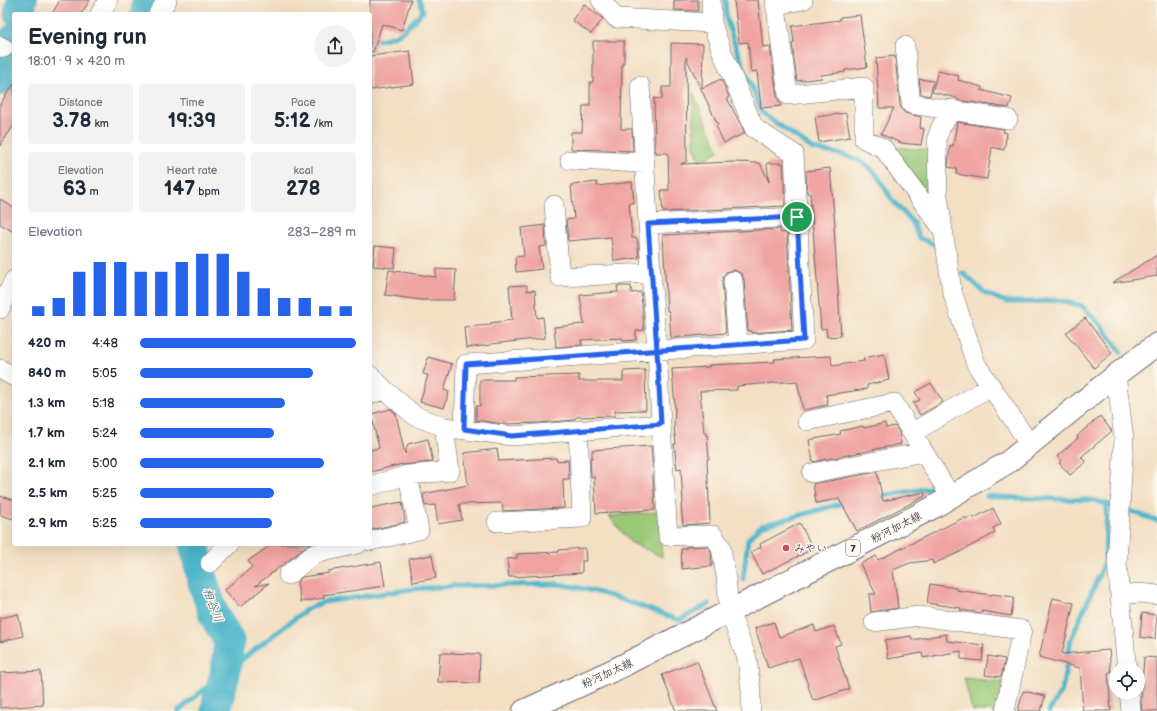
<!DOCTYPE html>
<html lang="en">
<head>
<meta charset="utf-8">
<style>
	body { margin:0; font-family:"Balsamiq Sans","Klee One",sans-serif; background:#f2f2f3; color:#1f2937; height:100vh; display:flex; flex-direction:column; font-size:15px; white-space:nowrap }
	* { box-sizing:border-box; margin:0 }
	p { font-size:13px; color:#747a83 }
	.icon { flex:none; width:22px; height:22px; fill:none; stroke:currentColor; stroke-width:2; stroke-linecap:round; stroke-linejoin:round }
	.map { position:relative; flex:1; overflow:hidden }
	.drawer { position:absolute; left:12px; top:12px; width:360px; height:534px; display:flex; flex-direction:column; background:#fff; border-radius:4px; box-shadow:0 4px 16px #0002 }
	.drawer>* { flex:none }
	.controls { position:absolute; left:1109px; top:663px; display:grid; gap:8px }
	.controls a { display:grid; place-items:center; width:36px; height:36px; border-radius:50%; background:#fff; box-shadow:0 4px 16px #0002; font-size:20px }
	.pin { position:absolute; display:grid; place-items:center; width:34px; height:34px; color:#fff; margin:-17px; border:2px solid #fff; border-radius:50%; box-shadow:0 1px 4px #0007 }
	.round { display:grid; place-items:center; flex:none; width:42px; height:42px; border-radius:21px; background:#f2f2f3 }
	.summary { display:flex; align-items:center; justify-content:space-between; height:68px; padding:0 16px }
	h1 { font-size:22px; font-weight:700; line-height:30px }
	.figures { display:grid; grid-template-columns:repeat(3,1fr); gap:6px; height:68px; padding:4px 16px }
	.figures div { display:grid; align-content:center; border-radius:4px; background:#f2f2f3; text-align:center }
	.figures b { font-size:20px; font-weight:700 }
	.figures small { font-size:11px; font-weight:400 }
	.figures p { font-size:11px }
	.chart { height:112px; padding:8px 16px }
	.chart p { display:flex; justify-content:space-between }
	.chart svg { width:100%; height:72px; margin-top:4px; stroke:#2563eb; stroke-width:6 }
	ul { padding:0 16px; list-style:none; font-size:13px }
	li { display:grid; grid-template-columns:64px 48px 1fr; align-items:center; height:30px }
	li i { height:10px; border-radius:5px; background:#2563eb }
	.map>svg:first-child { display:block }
</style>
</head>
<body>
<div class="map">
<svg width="1157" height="711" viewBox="0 0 1157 711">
	<rect width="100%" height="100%" fill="#fbf7ec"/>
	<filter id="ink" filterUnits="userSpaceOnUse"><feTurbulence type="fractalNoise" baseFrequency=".025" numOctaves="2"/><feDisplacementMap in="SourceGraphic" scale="8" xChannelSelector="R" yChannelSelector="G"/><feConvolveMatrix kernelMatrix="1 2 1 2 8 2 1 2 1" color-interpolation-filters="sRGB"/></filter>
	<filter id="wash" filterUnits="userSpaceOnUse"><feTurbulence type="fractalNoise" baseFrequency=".012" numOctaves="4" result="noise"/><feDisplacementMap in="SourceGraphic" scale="16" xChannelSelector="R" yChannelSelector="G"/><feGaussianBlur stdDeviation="0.9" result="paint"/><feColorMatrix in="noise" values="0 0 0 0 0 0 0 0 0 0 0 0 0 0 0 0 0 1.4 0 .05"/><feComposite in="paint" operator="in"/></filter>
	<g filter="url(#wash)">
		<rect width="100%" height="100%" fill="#f3dfc3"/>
		<!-- green -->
		<path fill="#99c876" stroke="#5e7558" d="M693,92L719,151L700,161L694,146Z
			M892,147L929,150L935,205Z
			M659,512L662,557L630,542L609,516Z
			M964,678L1003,682L996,711H972Z"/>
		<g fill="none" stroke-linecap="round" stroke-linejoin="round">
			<!-- stream -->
			<path stroke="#4db6ca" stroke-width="5" d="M725,0L727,21L735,45L762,113L813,149L844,155L863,162L877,175L892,200L913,223L919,238L934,244L939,250
				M370,41C400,38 403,32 423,11L419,0
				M963,273L985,293L1006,302H1034L1058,300L1082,306L1101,325L1121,352
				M987,496L1019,498L1093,500L1131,511L1157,521
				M876,497L930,488
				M743,579L748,539L761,526L848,502
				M178,711L212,683L307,609L324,602L413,589L453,586L557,584C598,589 639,606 679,620L709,604
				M1049,711L1062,690L1071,639L1105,562L1107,504"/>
			<!-- river -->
			<path stroke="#4db6ca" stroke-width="31" d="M19,14L22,0
				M146,14L147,0
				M0,80L10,57L14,39
				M194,544L203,582L214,615L229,641L225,674L218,699L216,711"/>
		</g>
		<g id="blocks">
			<!-- building -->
			<path fill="#f0a4a2" d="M60,0H90L81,14H52Z
				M370,0H411L402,30L382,24L373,52L370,51Z
				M674,0H698V11L674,10Z
				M734,0H758L763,47L770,46L777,96L781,106L761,108L757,71L751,72L748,42L739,43Z
				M584,4L603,19L591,34L572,20Z
				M860,15L867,67L845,70V72L821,75L822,78L797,81L792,43H794L792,26L840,20V17Z
				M593,41H624V63H622L621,129H632L633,151L571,149V132H582L583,106H590V82H593Z
				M671,43L703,44L702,88L721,79L729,97L727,98L745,133L724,143L716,126L718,125L686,57L687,161L681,164L734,162L760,163L769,182L767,163H783L785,206L663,212L661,190H669L668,153H656V151H655L654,98L662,99V87H671Z
				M410,51L414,84L370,90V56Z
				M895,56L900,105L902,110L905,113L921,117L920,128L924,129L921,145L901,143L881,134L894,108H879L876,58Z
				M938,71L959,76L958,80L982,87L981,90L1012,98L1009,108L958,100L957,98L932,92Z
				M919,79L933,81L930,96L921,94Z
				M14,84V125L0,146V104Z
				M846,113L850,137L819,142L815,117Z
				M957,122L1004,129L1003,132L1007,133L1004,150L992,147L987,179L956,174L957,169L948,167L950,145L953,146Z
				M830,168L835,226H834L841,336L827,337L826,328L821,329L810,193H807L806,171Z
				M597,182V186L632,182L634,203H629L632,238H637L639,258L614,261L611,237L568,241L566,220L574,219L571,185Z
				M0,199L14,208V232L0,224Z
				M545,225L546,246L539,247L542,269L516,272L515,257L524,256L521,228Z
				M780,229V233L787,232L792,330L751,333V331H748L744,280L742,274L737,271L733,270L726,272L723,277L722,281L726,333L671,338L669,311H667L663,235Z
				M375,246L396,248L394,268L373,266Z
				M1157,255V276L1112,283Z
				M436,269L456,270L454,300H421L385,295L389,270L436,277Z
				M527,285V291L535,290L537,318L543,317L545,338L491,344V345L466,348L464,327L491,325L490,323L512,320L509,286Z
				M617,286H631L632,293L641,292L644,330L636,331V340L623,341L622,338L581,340L582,345L556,347L554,327L584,324L580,295L618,292Z
				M1085,318L1112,353L1094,368L1066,333Z
				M884,354L889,380L867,385V389L826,395L828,405L803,410L797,381L737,386V390L700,391L704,433H706V436L707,435L709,459H707L710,523L683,525L681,505L683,504L681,468L677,469L674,444H676L674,425L675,409L672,369L709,367V365L775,362L774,359L831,356L832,366L864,361L863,358Z
				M428,357L452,364L444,390L449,392L444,408L420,402L428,375L423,374Z
				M645,370L646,410L615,411V416L576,417L574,420L538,423L503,424L476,420V406H480V380H514V377L579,375V381H623V371Z
				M931,383L943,402L920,415L913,403L920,400L915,392Z
				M391,409L396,414L405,454L408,444L428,439L433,462L402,465V464L370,472V450L379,448L371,414Z
				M1100,416L1112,431L1081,457L1086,462L1070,475L1059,463L1062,461L1057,456L1078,438L1077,436Z
				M885,423L886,428L895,426L899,432L901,444L813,462L809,440L841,434L840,431L863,426L864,428Z
				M651,446L655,510L596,513L594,476L591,477L590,458H592V450Z
				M497,449L499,461L556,458L557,461L568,460L569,479H563L564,508L503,511L502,503L459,504L462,520L438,524L435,505L425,506L423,494L468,485L464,453Z
				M877,472L883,501L924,492L925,496L857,531L839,499L816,503L813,484Z
				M0,496L14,500V519L0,515Z
				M402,502L405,522L370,530V508Z
				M993,508L1001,524L993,528L995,533L958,553L933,564V560L910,563L893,570L898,608L871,612L869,594H876L860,564L876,556L878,560L965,517L966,519L972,516L974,518Z
				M800,523L813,549L762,574L751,552L761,547L760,544Z
				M272,544H310L255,586L269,583L240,607L225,590L252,567L248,561Z
				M707,546L711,551L712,566L682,569L681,549L686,548V547Z
				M585,548L586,561H582V573L509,577L507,559L517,558V554L559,552V550Z
				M432,555L436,578L413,582L409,559Z
				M381,562L385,586L323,595L324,598L301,602L297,582L302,577L329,573L328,571Z
				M930,584L956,588V590L992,595V594L1014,597L1011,616L982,611V613L960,610L961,608L927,603Z
				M1053,598L1074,603L1062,654L1109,650L1111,673H1108L1111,711H1083L1080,668L1039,657Z
				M1142,613L1157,615L1155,639L1140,637Z
				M18,614L23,636L0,642V618Z
				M774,622L779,637L814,625L816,632L834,626L841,644L835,646L849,689L813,701L799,658L768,668L755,628Z
				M946,634L947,641L984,645L982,661L961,659V651L923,658L922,653L888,659L885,640L911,636L912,640Z
				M440,653L480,654L479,683L438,682Z
				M988,656L1005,659L1001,677L985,675Z
				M1144,657L1157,658V711H1142L1141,701Z
				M697,661L717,711H676L662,675Z
				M41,671L43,705L0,708V673Z
				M1023,691L1045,696L1041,711H1018Z"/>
		</g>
	</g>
	<g filter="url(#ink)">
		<use href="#blocks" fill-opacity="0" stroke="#6b646b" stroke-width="1"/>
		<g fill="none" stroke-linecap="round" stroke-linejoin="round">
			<!-- minor casing -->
			<g stroke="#6b646b" stroke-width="20">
				<path id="minor" d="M711,0L712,23
					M775,0L788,95L864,87V139L883,148L941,227
					M775,5L803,0
					M100,14L108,0
					M158,14L167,0
					M0,46L4,48
					M905,46L911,104L1008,119
					M640,86L651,273
					M952,109L941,127L937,138L938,196L952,291L976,364L1030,445
					M570,160L645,163
					M649,224L797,217
					M733,281L738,345
					M0,309L14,280
					M0,369L14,377
					M370,375L385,390
					M1116,375L1124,439L1117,563L1127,670
					M370,394L385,390L415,416L444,427L450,471L408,475L370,486
					M807,421L894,403L951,497
					M661,424L668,536L713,535L721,547L726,577L729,611L747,658L751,691V711
					M444,427L512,436L661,424L657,350L651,273L560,277L554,205
					M464,429L466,364L804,340L794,154L754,128L722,52L712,23L616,18L601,0
					M912,433L991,386
					M812,473L924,452
					M497,522L582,518L578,430
					M370,541L419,530L408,475
					M210,563L229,544
					M288,575L314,554L358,544
					M1120,595L1140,593L1157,595
					M874,622L919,616L1022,630L1005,711
					M1129,692L1131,711"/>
			</g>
			<!-- major casing -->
			<g stroke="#6b646b" stroke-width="24">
				<path id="major" d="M524,711L616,669L934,507L1008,462L1116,375L1157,344"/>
			</g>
			<!-- minor -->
			<use href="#minor" stroke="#fff" stroke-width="19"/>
			<!-- major -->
			<use href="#major" stroke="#fff" stroke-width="22"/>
		</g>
	</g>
	<g fill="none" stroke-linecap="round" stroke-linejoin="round" filter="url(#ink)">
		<!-- route casing -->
		<g stroke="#fff" stroke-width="8">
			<path id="route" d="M797,217L804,340L466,364L464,429L512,436L661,424L657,350L648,224L797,217"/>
		</g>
		<!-- route -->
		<use href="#route" stroke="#2563eb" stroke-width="5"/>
	</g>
	<!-- markers -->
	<circle fill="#d1495b" stroke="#fbf7ec" stroke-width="1.5" cx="786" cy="548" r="4"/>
	<g text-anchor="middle" stroke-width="3" stroke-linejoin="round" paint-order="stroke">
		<!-- shield labels -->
		<rect fill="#fbf7ec" stroke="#636270" stroke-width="1" x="846" y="540" width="14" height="16" rx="3"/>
		<g font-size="10" font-weight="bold" fill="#22223b">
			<text x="853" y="552">7</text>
		</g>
		<!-- street labels -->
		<g font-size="11" fill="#22223b" stroke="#fbf7ec">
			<text transform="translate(896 527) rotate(-27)" y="4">粉河加太線</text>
			<text transform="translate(607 673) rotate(-25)" y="4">粉河加太線</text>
		</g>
		<!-- poi labels -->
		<g font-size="11" fill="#22223b" stroke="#fbf7ec" text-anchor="start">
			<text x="794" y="552">みやい</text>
		</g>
		<!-- water labels -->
		<g font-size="12" font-style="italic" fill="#335d74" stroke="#fbf7ec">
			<text transform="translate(213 605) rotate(70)" y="4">相谷川</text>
		</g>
	</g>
</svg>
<div class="controls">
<a><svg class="icon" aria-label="locate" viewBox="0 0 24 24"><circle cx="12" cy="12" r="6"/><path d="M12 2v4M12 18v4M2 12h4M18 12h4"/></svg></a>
</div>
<div class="pin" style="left:797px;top:217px;background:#1e9e55"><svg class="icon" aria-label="arrive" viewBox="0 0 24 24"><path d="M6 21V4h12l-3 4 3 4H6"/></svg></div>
<section class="drawer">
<div class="summary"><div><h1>Evening run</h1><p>18:01 · 9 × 420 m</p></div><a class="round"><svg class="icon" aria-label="share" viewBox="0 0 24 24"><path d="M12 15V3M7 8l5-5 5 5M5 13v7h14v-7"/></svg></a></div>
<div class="figures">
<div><p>Distance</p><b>3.78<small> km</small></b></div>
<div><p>Time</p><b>19:39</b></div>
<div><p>Pace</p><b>5:12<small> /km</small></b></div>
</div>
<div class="figures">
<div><p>Elevation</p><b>63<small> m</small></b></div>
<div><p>Heart rate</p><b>147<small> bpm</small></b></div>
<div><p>kcal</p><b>278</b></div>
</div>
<div class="chart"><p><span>Elevation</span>283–289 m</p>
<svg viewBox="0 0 160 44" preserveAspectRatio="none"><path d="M5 44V38M15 44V33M25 44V17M35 44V11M45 44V11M55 44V17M65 44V17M75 44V11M85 44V6M95 44V6M105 44V17M115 44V27M125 44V33M135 44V33M145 44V38M155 44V38"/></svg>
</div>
<ul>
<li><b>420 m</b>4:48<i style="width:100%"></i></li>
<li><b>840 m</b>5:05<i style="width:80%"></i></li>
<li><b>1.3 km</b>5:18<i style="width:67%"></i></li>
<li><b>1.7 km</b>5:24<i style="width:62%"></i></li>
<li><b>2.1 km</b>5:00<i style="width:85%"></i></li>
<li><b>2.5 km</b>5:25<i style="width:62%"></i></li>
<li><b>2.9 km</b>5:25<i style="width:61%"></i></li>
</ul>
</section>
</div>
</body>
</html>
